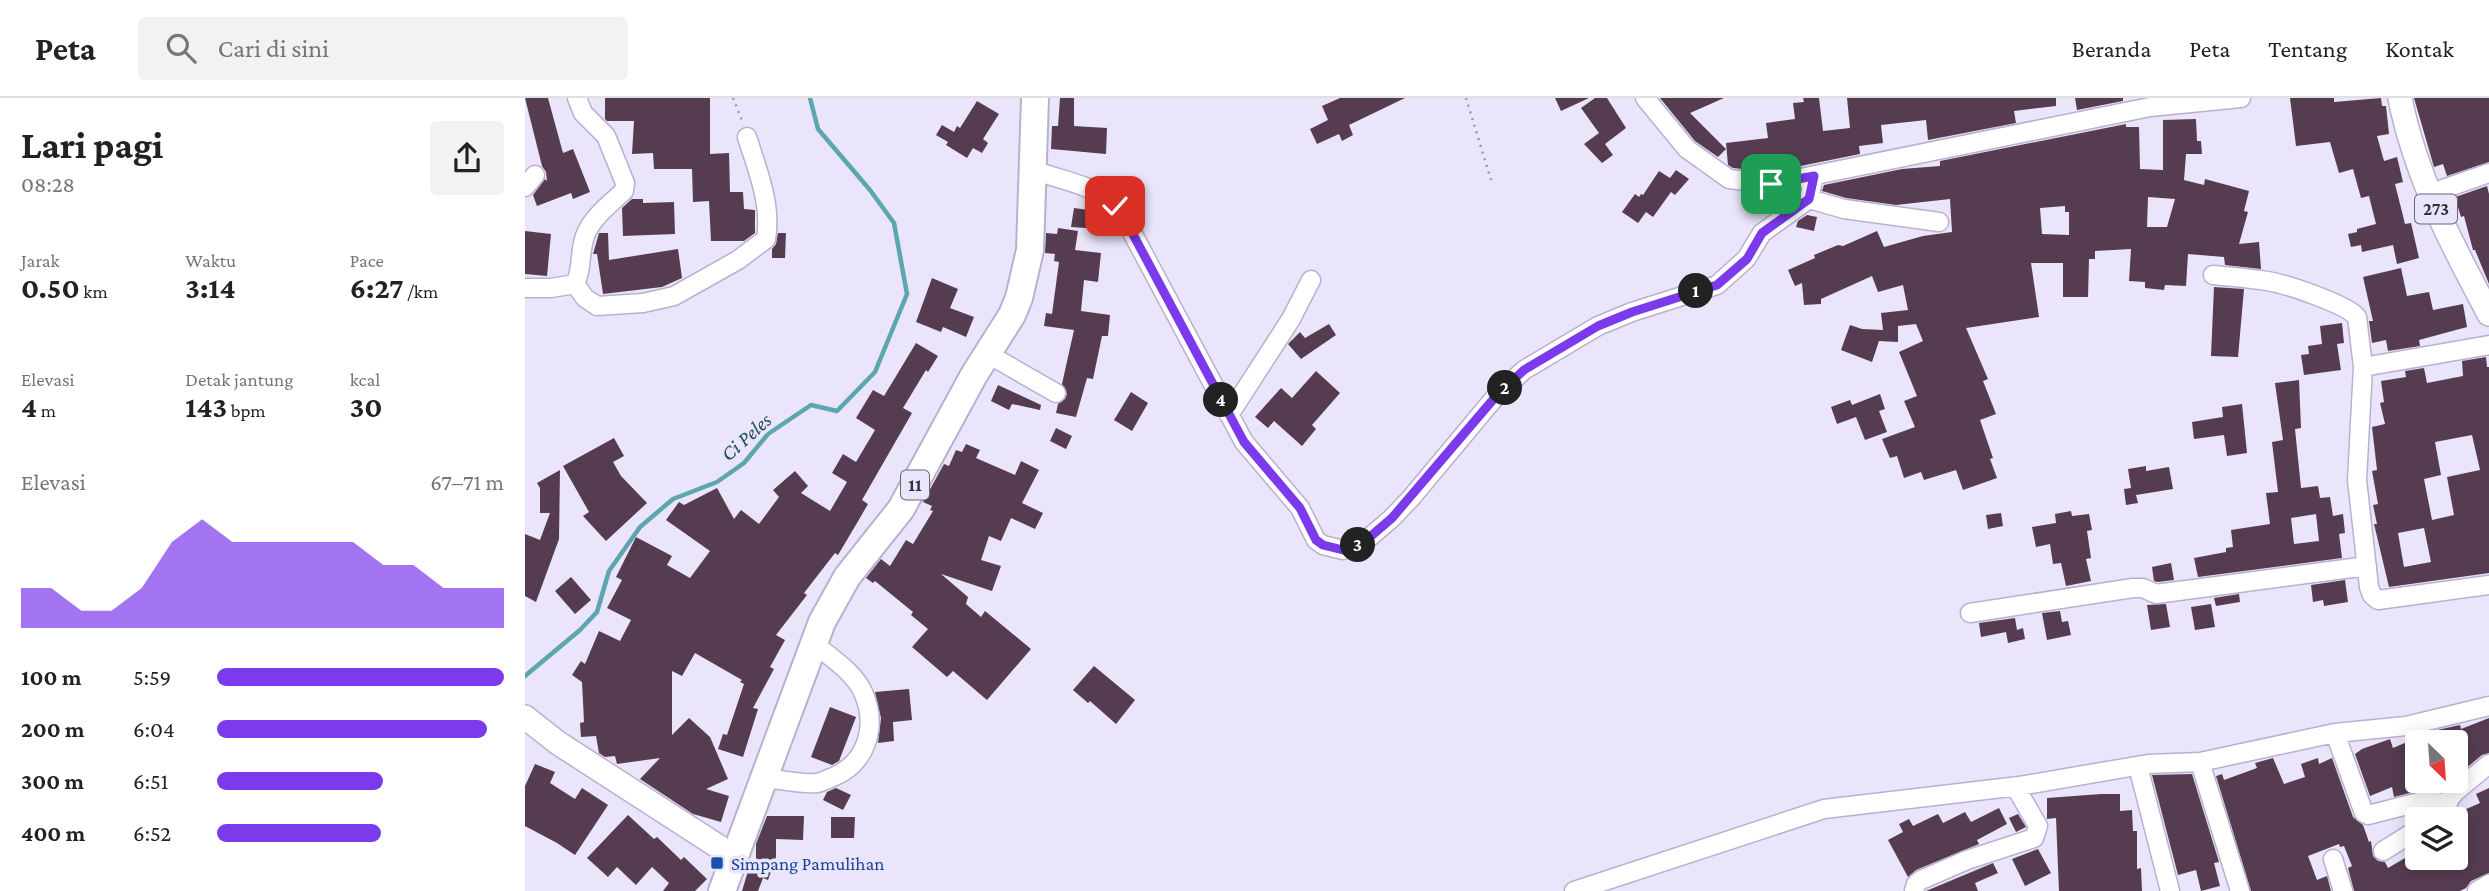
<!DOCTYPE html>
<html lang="id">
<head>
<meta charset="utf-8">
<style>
	body { margin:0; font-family:"Crimson Pro",serif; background:#f2f2f2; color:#222; height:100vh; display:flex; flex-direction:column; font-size:26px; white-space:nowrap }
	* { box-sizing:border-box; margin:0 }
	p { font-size:23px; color:#767676 }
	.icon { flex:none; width:38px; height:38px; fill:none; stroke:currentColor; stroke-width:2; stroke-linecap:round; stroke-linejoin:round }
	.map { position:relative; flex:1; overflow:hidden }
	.panel { display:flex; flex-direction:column; background:#fff; width:525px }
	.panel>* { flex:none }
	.needle { width:46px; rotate:155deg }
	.buttons { position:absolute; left:1880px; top:632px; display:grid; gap:14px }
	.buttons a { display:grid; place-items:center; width:63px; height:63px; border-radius:7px; background:#fff; box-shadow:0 4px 18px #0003; font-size:35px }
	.pin { position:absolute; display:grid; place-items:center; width:60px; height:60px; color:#fff; margin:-30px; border-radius:14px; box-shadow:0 4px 10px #0006 }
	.km { position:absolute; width:35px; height:35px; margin:-18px; border-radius:50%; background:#222; color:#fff; font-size:19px; line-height:35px; text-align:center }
	.round { display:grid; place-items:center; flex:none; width:74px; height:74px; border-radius:7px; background:#f2f2f2 }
	.overview { display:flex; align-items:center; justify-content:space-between; height:119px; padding:0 21px }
	h1 { font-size:38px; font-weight:700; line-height:52px }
	.stats { display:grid; grid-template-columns:repeat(3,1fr); gap:10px; height:119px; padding:7px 21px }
	.stats div { display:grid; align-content:center }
	.stats b { font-size:30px; font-weight:700 }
	.stats small { font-size:19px; font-weight:400 }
	.stats p { font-size:19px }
	.chart { height:196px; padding:14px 21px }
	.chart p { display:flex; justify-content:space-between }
	.chart svg { width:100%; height:126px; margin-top:7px; fill:#7c3aed; opacity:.7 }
	ul { padding:0 21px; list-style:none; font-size:23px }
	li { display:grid; grid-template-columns:112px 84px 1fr; align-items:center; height:52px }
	li i { height:18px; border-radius:9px; background:#7c3aed }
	header { display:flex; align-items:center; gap:42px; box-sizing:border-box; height:98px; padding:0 35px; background:#fff; border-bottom:2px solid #e0e0e0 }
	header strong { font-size:33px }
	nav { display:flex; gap:38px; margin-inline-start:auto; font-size:24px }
	.search { width:490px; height:63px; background:#f2f2f2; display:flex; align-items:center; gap:18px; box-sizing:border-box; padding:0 24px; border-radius:7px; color:#767676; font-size:26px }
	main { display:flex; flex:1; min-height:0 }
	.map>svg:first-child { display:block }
</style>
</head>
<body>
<header>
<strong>Peta</strong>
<div class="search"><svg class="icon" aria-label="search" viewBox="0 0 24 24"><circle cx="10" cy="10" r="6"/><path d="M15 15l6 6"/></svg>Cari di sini</div>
<nav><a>Beranda</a><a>Peta</a><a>Tentang</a><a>Kontak</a></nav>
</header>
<main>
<section class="panel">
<div class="overview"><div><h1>Lari pagi</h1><p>08:28</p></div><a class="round"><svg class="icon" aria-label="share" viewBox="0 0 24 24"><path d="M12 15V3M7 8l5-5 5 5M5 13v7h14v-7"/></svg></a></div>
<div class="stats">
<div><p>Jarak</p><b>0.50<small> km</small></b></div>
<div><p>Waktu</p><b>3:14</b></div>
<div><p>Pace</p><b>6:27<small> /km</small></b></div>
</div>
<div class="stats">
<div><p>Elevasi</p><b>4<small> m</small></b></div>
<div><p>Detak jantung</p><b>143<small> bpm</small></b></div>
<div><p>kcal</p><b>30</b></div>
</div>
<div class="chart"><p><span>Elevasi</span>67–71 m</p>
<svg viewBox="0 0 160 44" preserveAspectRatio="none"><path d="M0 44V30L10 30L20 38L30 38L40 30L50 14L60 6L70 14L80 14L90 14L100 14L110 14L120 22L130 22L140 30L150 30L160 30V44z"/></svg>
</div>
<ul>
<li><b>100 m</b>5:59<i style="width:100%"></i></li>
<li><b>200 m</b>6:04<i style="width:94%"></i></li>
<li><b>300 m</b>6:51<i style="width:58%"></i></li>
<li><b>400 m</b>6:52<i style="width:57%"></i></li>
</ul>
</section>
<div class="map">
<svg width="1964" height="793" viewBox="0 0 1964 793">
	<rect width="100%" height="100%" fill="#eae5fa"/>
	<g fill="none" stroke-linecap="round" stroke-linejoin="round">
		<!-- stream -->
		<path stroke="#5da6af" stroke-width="4.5" d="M0,578L55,532L72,514L84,473L115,429L148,401L192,384L219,365L243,336L286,307L312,313L350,274L382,196L369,125L345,92L293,31L285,0"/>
	</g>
	<!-- building -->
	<path fill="#563c51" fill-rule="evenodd" d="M0,0H23L38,55L48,51L65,94L48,101L46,95L12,108L8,97L20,81L22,83L21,74L17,68Z
		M80,0H185V56L204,55L205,94H218L219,111L230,112V135L219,143H186L184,103L168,104L167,71H129L128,55L107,56L109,23H82L80,21Z
		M535,0H549V28L582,30L581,56L526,51L527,28H533Z
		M815,0H880L824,27L828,37L817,43L814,36L792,46L785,31L803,22L797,8Z
		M1030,0H1064L1036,13Z
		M1070,0H1082L1101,30L1080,46L1088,57L1077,65L1059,46L1074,35L1056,10Z
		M1135,0H1199L1165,15L1201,51L1193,59L1170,43Z
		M1278,0H1294L1298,33L1325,30L1322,0H1531V8L1489,13L1491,25L1403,42L1401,22L1356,27L1358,45L1334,48L1335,56L1246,74L1208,70L1203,67L1201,45L1243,40L1241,25L1270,21L1268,5L1279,4Z
		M1550,0H1598V3L1552,12Z
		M1765,0H1809V4L1856,0L1857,8H1861L1864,36L1852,38L1859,63L1872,59L1878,84L1870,86L1880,126L1886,125L1894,160L1872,166L1868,147L1837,154L1836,147L1826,149L1823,136L1832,134V131L1851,126L1844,98L1836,100L1828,71L1814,75L1805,44L1771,48Z
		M1889,0H1964V64L1922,78L1918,66L1909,69Z
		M452,3L474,16L458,41L463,45L457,55L448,50L442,60L421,47L423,44L411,37L417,27L429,34L432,28L435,30Z
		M1671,21L1672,43H1676L1677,56H1661L1659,82L1679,87L1680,81L1724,93L1719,113L1723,114L1714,146L1734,144L1736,171L1700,167L1699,159L1663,156L1661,188L1640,187L1639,192L1620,190V184L1604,183L1606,151L1570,153V161H1564L1563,199H1538V165H1506L1514,219L1441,230L1463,281L1458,283L1471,316L1455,322L1468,360L1465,361L1472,380L1438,392L1431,372L1399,382L1396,374L1379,380L1372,358L1365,360L1357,341L1390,329L1379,303L1392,298L1374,254L1398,243L1391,226L1373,228V244L1354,243L1347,264L1316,252L1325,227L1337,231L1358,232L1356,215L1383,212L1378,187L1353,194L1347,178L1296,201V206L1279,207L1277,185L1270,188L1263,172L1290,160L1289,157L1313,147L1318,148L1352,133L1359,149L1398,138L1427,134L1425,101L1371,107L1321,100L1297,93L1299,87L1377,71L1415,68V63L1601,26V29H1614L1615,71L1638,72V22ZM1623,99L1650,101L1642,129H1622ZM1540,108V114H1544V137L1517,136L1515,110Z
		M1151,72L1164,81L1150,97L1146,94L1128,119L1121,114L1113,125L1097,114L1110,96L1114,99L1116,96L1118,97L1134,73L1145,80Z
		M1962,88L1964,96V186L1950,152H1948L1939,118L1936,119L1932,106L1925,108L1922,102Z
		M1265,94V101L1262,103H1246V97Z
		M107,101H118V105L149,104L150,136L98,138L97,110Z
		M549,110L563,112L561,130L546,129Z
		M1282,117L1292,119L1289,133L1271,129L1273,123Z
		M533,130L553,133L550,152L576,155L573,184L559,182L556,213L585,217L583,238H577L568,281L562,280L551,319L531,315L533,306L540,301L542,296L537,286L549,232L519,228L521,215L527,216L534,164L529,163L530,156L520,155L521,135L532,136Z
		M0,133L26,136L22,178L0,176Z
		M74,135H83L84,162L153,151L157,180L137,189L78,196L72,156H68Z
		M253,135H261L260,160H247V151L251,146Z
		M1876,170L1882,198L1904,194L1908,212L1938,206L1942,229L1894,242L1895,248L1863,253L1861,242L1847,245L1844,223H1848L1838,179Z
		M407,180L433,191L425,210L449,219L441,239L418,229L416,234L391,224Z
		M1689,189L1719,191L1713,259L1686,258Z
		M1817,225L1819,245L1812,246L1816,272L1779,277L1776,257L1784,256L1783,248L1797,246L1795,228Z
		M804,226L811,237L776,261L763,246L775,234L780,240Z
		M391,245L413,258L403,274L401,272L378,310L387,315L337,402L343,406L332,425L313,457L310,455L279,495L282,497L251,537L260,542L245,569L249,571L228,610L233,611L218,659L193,651L198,636L202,637L219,586L215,584L217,582L170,555L157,578L147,573V637L164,620L185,639L203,681L181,691L204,698L196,724L168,716L115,681L135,660L92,666L90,658L80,659L74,655L71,638L56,639L55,625L59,624L57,584L47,577L56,563L60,566L74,533L95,543L106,522L82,510L97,482L91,479L111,439L147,458L142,467L165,480L185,453L141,422L154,404L159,407L192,390L209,421L216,412L234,426L254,399L248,392L270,373L283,388L276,395L305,413L322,384L307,375L318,356L331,364L350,332L331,320L348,292L359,298Z
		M1961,259L1962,269H1964V475L1864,489L1849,426H1852L1848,407L1853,406L1847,373L1852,372L1847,329L1860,326L1855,305L1859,304L1856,283L1881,279L1880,273L1899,270L1902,285L1938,278L1937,263ZM1947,337L1955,372L1922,379L1929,417L1907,422L1899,381L1916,377L1910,344ZM1899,430L1906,464L1879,469L1873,435Z
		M791,273L815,295L787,327L791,331L777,348L749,323L743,330L730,319L756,290L767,300Z
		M1774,282L1776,330L1770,331L1776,390L1793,388L1795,400L1805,399L1808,418L1818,416L1820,435L1814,436L1817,460L1673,479L1669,460L1701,454V450L1708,449L1706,432L1745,426L1741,395L1753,394L1747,344L1758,342L1750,285ZM1791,416L1794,443L1769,446L1766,420Z
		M473,287L516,307L515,312L487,306L484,312L466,303Z
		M606,294L623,305L607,333L589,322Z
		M1355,296L1360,311L1354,313L1362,334L1340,342L1331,319L1312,326L1306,309L1325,302L1327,307Z
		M1717,306L1722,355L1702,358L1699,337L1669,341L1667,324L1698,319L1697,309Z
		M531,330L547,338L541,351L525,343Z
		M89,340L99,358L88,364L96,378L122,405L81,443L58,418L64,414L38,368Z
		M441,346L455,352L451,360L490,377L496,363L514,372L497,405L518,415L510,431L486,420L476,443L464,438L456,462L476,468L467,493L416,476L443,499L441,506L456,519L460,513L506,551L462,602L428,573L422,579L387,549L403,531L386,517L388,514L372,501L350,483L348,485L341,480L356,461L365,468L381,442L388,446L408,413L405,412L407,408L398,404L419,366L424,368L431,352L437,354Z
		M1621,368V373L1644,369L1648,391L1611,397L1613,405L1601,407L1599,391L1606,390L1603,371Z
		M35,372L34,441L11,504L0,498V436L15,442L25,415H15V390L12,385Z
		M1546,413L1547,418L1564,416L1567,432L1562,433L1566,460L1561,461L1566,483L1541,488L1536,465L1528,466L1525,446L1511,449L1507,429L1531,425L1530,416Z
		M1476,415L1478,428L1463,431L1461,417Z
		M1646,465L1649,482L1633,484L1629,483L1627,469Z
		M46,479L66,502L50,516L30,493Z
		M1820,482L1823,504L1799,508L1798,502L1788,504L1786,487Z
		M1714,496L1715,504L1691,508L1689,500Z
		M1641,506L1645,529L1626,532L1622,507Z
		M1686,506L1690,529L1670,532L1666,509Z
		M1535,513L1537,524L1543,523L1546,537L1522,542L1517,515Z
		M1490,520L1492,532L1498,530L1500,541L1483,545L1481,534L1456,539L1454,525Z
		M569,568L610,602L591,626L565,603L563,605L548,592Z
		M384,591L387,622L368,624L369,643L353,645L356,620L350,594Z
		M305,609L331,619L314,663L307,667L286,659Z
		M1964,620V655L1957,657L1940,671L1930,675V644H1892V682H1926L1916,693L1900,691L1869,699L1867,689L1845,698L1830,656L1837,651L1865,641L1868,650L1908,633L1935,627L1936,631Z
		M1748,660L1759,686L1780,679L1776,666L1793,660L1794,666L1807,660L1828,719L1838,727L1844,744L1846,743L1848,758L1853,763L1860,764L1863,770L1892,753V760H1930V716L1955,705L1951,696L1964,690V775L1946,783L1941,790L1935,793H1829L1823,770L1827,768L1819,748L1815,749L1814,746L1783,758L1792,782L1802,778L1806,793H1726L1691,678L1697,676L1699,682L1732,670L1730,665Z
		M10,666L30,674L25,685L50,701L57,690L83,707L50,757L32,745L0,728V688Z
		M1667,676L1694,764L1689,765L1695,788L1676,793L1671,772L1653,777L1627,677Z
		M311,690L326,697L318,712L298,702L302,694Z
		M1576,696H1595V713L1607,712L1608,733H1612V771L1616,770L1617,793H1534L1531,720L1522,721V700Z
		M1474,710L1482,726L1452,742L1454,746L1391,772L1383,779L1363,742L1378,734L1374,726L1384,721L1388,728L1413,716L1418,725L1440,714L1446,724Z
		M1493,716L1501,729L1491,734L1484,720Z
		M103,717L129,741L132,739L156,762L159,759L182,781L170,793H138L144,785L127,769L111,787L92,769L83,779L62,760Z
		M242,718H279L278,742L251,741V759L243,782L238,780L233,793H217L226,763L231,764V746Z
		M306,719H330L329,740H306Z
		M1513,751L1526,775L1500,788L1487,761Z
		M1468,765L1473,775L1450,785L1453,793H1401Z"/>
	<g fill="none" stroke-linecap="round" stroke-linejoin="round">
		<!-- minor casing -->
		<g stroke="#b9b0d1" stroke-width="21">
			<path id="minor" d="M52,0L58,15L81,38L100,85L99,93C86,105 66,120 60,138C54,154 58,170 50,186L60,200L72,208L118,205L149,198L213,162L241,141C247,106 232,71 222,39
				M1120,0L1162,51L1204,81L1246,86L1625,9L1716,0
				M509,72C531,81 564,86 582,101C591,108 597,118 603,127L719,344L775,410L791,442L798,447L818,452L839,444L867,420L886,400L972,297L999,272L1073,228L1107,214L1192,187L1221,161L1237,135L1284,101L1289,78
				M0,89L10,77
				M1904,96L1964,75
				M1284,101L1319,111L1414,124
				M1688,177C1706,179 1724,180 1742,183C1761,186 1821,206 1832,219L1838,269L1832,382L1844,489L1847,497L1853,502L1964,487
				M0,190H26L50,186
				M463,256L531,295
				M1838,269L1964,247
				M704,317L766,221L786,182
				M1445,515L1608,490H1618L1631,496L1842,468
				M1810,635L1839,715L1843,717L1902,702L1923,706
				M1675,664L1715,793
				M1613,668L1645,793
				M239,680C254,681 278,687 292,685C297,684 303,681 308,679C342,665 353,628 338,594C329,574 305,559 288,545
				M1909,721L1930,694L1964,666
				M1858,753L1892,732
				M1808,761L1818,793
				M1049,793L1299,711L1494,688L1623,666L1675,664L1810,635L1881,628L1964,608
				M1389,793L1391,786L1396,782L1442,762L1509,740L1513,728L1494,695V688
				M1952,793L1964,786"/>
		</g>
		<!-- major casing -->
		<g stroke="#b9b0d1" stroke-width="26">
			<path id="major" d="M1875,0C1890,77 1927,147 1964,216
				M0,619L33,645L208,758"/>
		</g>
		<!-- highway casing -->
		<g stroke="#b9b0d1" stroke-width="30">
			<path id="highway" d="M197,793L297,524L322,479L376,411L449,277L487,217L494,200L505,152L510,0"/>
		</g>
		<!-- path -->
		<path stroke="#9d98aa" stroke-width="2.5" stroke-dasharray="2 5" stroke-linecap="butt" d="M208,0L218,25
			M941,0L966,82"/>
		<!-- minor -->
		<use href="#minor" stroke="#fff" stroke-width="18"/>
		<!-- major -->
		<use href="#major" stroke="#fff" stroke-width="23"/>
		<!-- highway -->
		<use href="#highway" stroke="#fff" stroke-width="26"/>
	</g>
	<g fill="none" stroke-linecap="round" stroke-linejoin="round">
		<!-- route casing -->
		<g stroke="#fff" stroke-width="14">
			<path id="route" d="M590,108L603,127L719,344L775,410L791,442L798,447L818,452L839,444L867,420L972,297L999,272L1073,228L1107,214L1192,187L1222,161L1237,135L1284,101L1289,78L1246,86"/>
		</g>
		<!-- route -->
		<use href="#route" stroke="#7c3aed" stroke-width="9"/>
	</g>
	<!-- markers -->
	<rect fill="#1a4fb4" stroke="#eae5fa" stroke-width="2.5" x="185" y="758" width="14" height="14" rx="3.5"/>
	<g text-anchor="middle" stroke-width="7" stroke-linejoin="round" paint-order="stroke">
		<!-- shield labels -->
		<g fill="#eae5fa" stroke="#696574" stroke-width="2">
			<rect x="1890" y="96.5" width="42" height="29" rx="5"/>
			<rect x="376" y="372.5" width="28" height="29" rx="5"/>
		</g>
		<g font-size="18" font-weight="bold" fill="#322e3b">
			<text x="1911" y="117">273</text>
			<text x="390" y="393">11</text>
		</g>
		<!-- transit labels -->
		<g font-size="19" fill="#164399" stroke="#eae5fa" text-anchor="start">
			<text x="206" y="772">Simpang Pamulihan</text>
		</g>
		<!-- water labels -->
		<g font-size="21" font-style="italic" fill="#215054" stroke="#eae5fa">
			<text transform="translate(221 339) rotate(-42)" y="7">Ci Peles</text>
		</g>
	</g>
</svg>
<div class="buttons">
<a><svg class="needle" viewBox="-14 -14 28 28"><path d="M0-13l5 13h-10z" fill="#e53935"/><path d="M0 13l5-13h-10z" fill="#767676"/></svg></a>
<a><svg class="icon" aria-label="layers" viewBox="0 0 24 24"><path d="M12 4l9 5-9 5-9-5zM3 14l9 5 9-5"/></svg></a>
</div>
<div class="pin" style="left:1246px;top:86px;background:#1e9e55"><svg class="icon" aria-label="arrive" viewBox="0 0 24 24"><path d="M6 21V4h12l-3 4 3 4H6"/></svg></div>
<div class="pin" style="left:590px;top:108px;background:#d93025"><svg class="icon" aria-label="check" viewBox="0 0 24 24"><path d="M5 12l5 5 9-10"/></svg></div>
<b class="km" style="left:1171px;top:193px">1</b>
<b class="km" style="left:980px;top:290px">2</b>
<b class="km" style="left:833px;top:447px">3</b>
<b class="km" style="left:696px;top:302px">4</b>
</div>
</main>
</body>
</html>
